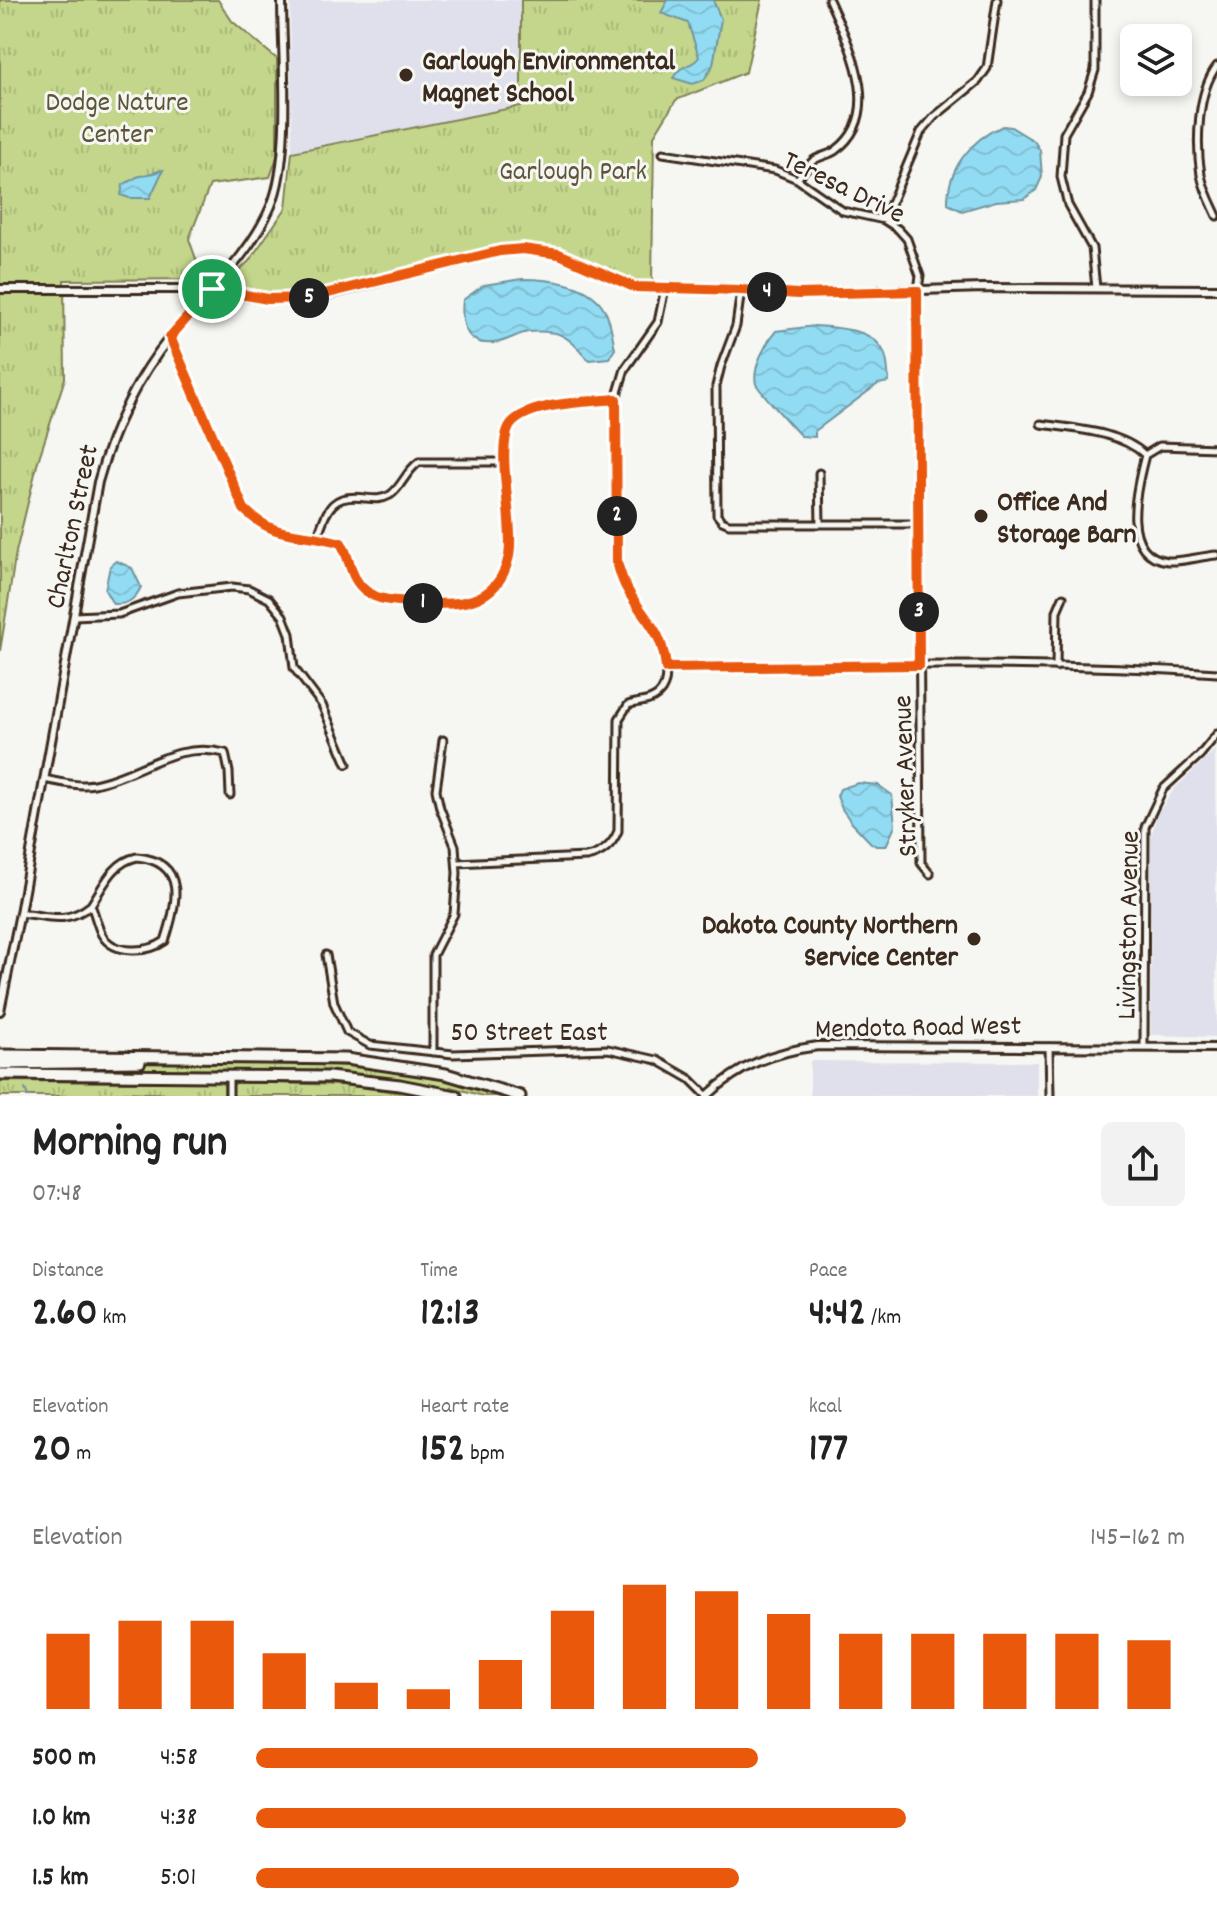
<!DOCTYPE html>
<html lang="en">
<head>
<meta charset="utf-8">
<style>
	body { margin:0; font-family:Dekko,sans-serif; background:#f2f2f2; color:#222; height:100vh; display:flex; flex-direction:column; font-size:30px; white-space:nowrap }
	* { box-sizing:border-box; margin:0 }
	p { font-size:26px; color:#767676 }
	.icon { flex:none; width:44px; height:44px; fill:none; stroke:currentColor; stroke-width:2; stroke-linecap:round; stroke-linejoin:round }
	.map { position:relative; height:1096px; overflow:hidden }
	.side { display:flex; flex-direction:column; background:#fff; flex:1 }
	.side>* { flex:none }
	.controls { position:absolute; left:1120px; top:24px; display:grid; gap:16px }
	.controls a { display:grid; place-items:center; width:72px; height:72px; border-radius:12px; background:#fff; box-shadow:0 4px 12px #0003; font-size:40px }
	.pin { position:absolute; display:grid; place-items:center; width:68px; height:68px; color:#fff; margin:-34px; border:4px solid #fff; border-radius:50%; box-shadow:0 2px 8px #0007 }
	.km { position:absolute; width:40px; height:40px; margin:-20px; border-radius:50%; background:#222; color:#fff; font-size:22px; line-height:40px; text-align:center }
	.round { display:grid; place-items:center; flex:none; width:84px; height:84px; border-radius:12px; background:#f2f2f2 }
	.headline { display:flex; align-items:center; justify-content:space-between; height:136px; padding:0 32px }
	h1 { font-size:44px; font-weight:700; line-height:60px }
	.stats { display:grid; grid-template-columns:repeat(3,1fr); gap:12px; height:136px; padding:8px 32px }
	.stats div { display:grid; align-content:center }
	.stats b { font-size:40px; font-weight:700 }
	.stats small { font-size:22px; font-weight:400 }
	.stats p { font-size:22px }
	.chart { height:224px; padding:16px 32px }
	.chart p { display:flex; justify-content:space-between }
	.chart svg { width:100%; height:144px; margin-top:8px; stroke:#ea580c; stroke-width:6 }
	ul { padding:0 32px; list-style:none; font-size:26px }
	li { display:grid; grid-template-columns:128px 96px 1fr; align-items:center; height:60px }
	li i { height:20px; border-radius:10px; background:#ea580c }
	.map>svg:first-child { display:block }
</style>
</head>
<body>
<div class="map">
<svg width="1217" height="1096" viewBox="0 0 1217 1096">
	<defs>
		<pattern id="grass-tufts" width="24" height="20" patternUnits="userSpaceOnUse" patternTransform="scale(2)"><rect width="24" height="20" fill="#c4d68b"/><path d="M3 7l-1-3M5 7V3M7 7l1-3M15 17l-1-3M17 17v-4M19 17l1-3" fill="none" stroke="#a9b878"/></pattern>
		<pattern id="water-waves" width="16" height="10" patternUnits="userSpaceOnUse" patternTransform="scale(2)"><rect width="16" height="10" fill="#92dcf3"/><path d="M0 5q4-4 8 0t8 0" fill="none" stroke="#7fbdd0"/></pattern>
	</defs>
	<rect width="100%" height="100%" fill="#f6f6f2"/>
	<filter id="ink" filterUnits="userSpaceOnUse"><feTurbulence type="fractalNoise" baseFrequency=".0125" numOctaves="2"/><feDisplacementMap in="SourceGraphic" scale="16" xChannelSelector="R" yChannelSelector="G"/><feConvolveMatrix kernelMatrix="1 2 1 2 8 2 1 2 1" color-interpolation-filters="sRGB"/></filter>
	<g filter="url(#ink)">
		<!-- built -->
		<path fill="#e0e0ec" d="M290,0H521L522,106L292,152Z
			M1215,750L1217,1037L1151,1035V837L1157,815L1174,789Z
			M810,1061L1037,1062V1096H810Z"/>
		<!-- grass -->
		<path fill="url(#grass-tufts)" stroke="#808054" stroke-width="2" d="M0,0H218L232,21L277,59V157L270,177L210,185L189,239L203,279L64,280L65,378L38,461L16,552L0,651Z
			M521,0H762L746,72L676,100L654,136L652,283L627,280L561,249L520,243L315,291L266,296L223,286L249,261L286,208L292,152L521,106Z
			M213,1061C313,1062 409,1065 506,1096H483L451,1087L450,1090L373,1076L316,1072L0,1069V1067Z
			M0,1081L219,1082L224,1085V1096L124,1092L114,1096H0Z
			M238,1082L343,1085L426,1096H233V1085Z"/>
		<!-- water -->
		<path fill="url(#water-waves)" stroke="#6f959e" stroke-width="2" d="M668,0H713L721,19L713,65L704,80L693,84L673,78C682,62 692,68 699,57L688,23L661,13Z
			M1003,126L1011,127L1034,141L1040,150L1042,177L1036,190L1024,199L996,201L962,211L948,204C947,169 971,139 1003,126Z
			M163,170L150,198H129L121,195L123,185L137,177Z
			M522,279C548,279 588,283 603,307C611,320 612,335 615,349L609,358L589,360C579,350 569,336 555,333C548,332 536,331 529,332C519,333 509,340 499,342C467,349 460,326 463,300L484,285Z
			M815,326C838,328 876,328 885,355C888,363 888,374 889,382L878,384L815,431V437L801,436C794,429 758,389 756,384C752,367 766,343 776,331Z
			M116,561L132,568L141,587C135,600 127,605 113,604L105,590L110,566Z
			M858,783L878,785L892,795L895,826L886,846H876L871,843L852,823L842,809L837,796L840,789Z"/>
		<g fill="none" stroke-linecap="round" stroke-linejoin="round">
			<!-- stream -->
			<path stroke="#6f959e" stroke-width="2" d="M25,1089L28,1096"/>
			<!-- minor casing -->
			<g stroke="#3b2a1e" stroke-width="11">
				<path id="minor" d="M1095,0V70L1088,92L1064,134L1061,177L1068,205L1092,248L1096,288
					M1217,66C1197,92 1196,144 1201,175C1204,190 1211,203 1217,216
					M663,153L775,170L797,179L843,211L884,220L898,229L907,239L920,276L917,296L921,863L930,874
					M797,179C802,174 808,165 814,160C820,156 830,155 836,150C886,113 848,43 829,0
					M884,220L921,132L934,117L978,81L987,68L997,0
					M741,290L736,326L721,366L716,386L717,515L722,521L729,524H919
					M170,337L244,509C277,542 301,530 341,543C351,559 349,578 366,591C379,601 396,601 412,602C454,606 498,608 508,556C515,523 494,445 511,424C529,402 589,402 616,399
					M1041,424C1074,429 1120,431 1145,455
					M1217,448L1160,446L1145,455C1137,486 1118,555 1168,561C1183,562 1201,556 1217,555
					M819,473L820,524
					M318,535C328,507 332,494 365,498C374,499 381,500 390,495C402,487 405,472 419,462H505
					M74,616L119,614L178,593L232,587L249,589L269,599L283,616L290,634L294,668L322,705L347,764
					M1056,667L1057,611L1063,597
					M666,668C850,666 1034,660 1217,673
					M44,779C60,782 77,787 94,784C141,775 174,740 225,753L229,772L230,795
					M137,857C188,862 177,905 165,941C148,953 114,955 102,935C97,926 95,914 91,905C104,885 113,862 137,857Z
					M457,863L586,857C602,854 612,846 618,831L619,719L628,705C638,701 649,703 658,695C665,689 666,680 666,672C666,631 642,619 626,587C622,579 620,571 617,563L616,399L625,369L658,322L665,288
					M20,913C50,916 66,925 91,905
					M326,955L334,1003L347,1032L370,1045L453,1054L608,1049L657,1060L690,1079L707,1096
					M1049,1047L1050,1096
					M1144,1047L1145,827L1163,789L1200,755L1217,734
					M433,1052V955L454,914L457,873L455,846L440,808L436,790L443,740
					M229,1096V1076"/>
			</g>
			<!-- tertiary casing -->
			<g stroke="#3b2a1e" stroke-width="12">
				<path id="tertiary" d="M0,289H212L250,297L283,299L323,296L500,251L523,249L559,254L634,287L741,290L798,294L983,288L1217,289
					M0,1011L20,913L98,482C113,428 135,380 171,336C205,294 249,258 271,206C292,155 282,57 282,0
					M707,1096C740,1065 773,1052 818,1046L1217,1048"/>
			</g>
			<!-- trunk casing -->
			<g stroke="#3b2a1e" stroke-width="15">
				<path id="trunk" d="M0,1055L346,1059L446,1074L520,1096
					M0,1064L140,1062
					M0,1074L329,1077L400,1085L456,1096"/>
			</g>
			<!-- minor -->
			<use href="#minor" stroke="#f6f6f2" stroke-width="5"/>
			<!-- tertiary -->
			<use href="#tertiary" stroke="#f6f6f2" stroke-width="6"/>
			<!-- trunk -->
			<use href="#trunk" stroke="#f6f6f2" stroke-width="9"/>
		</g>
	</g>
	<g fill="none" stroke-linecap="round" stroke-linejoin="round" filter="url(#ink)">
		<!-- route casing -->
		<g stroke="#fff" stroke-width="16">
			<path id="route" d="M523,249L559,254L634,287L741,290L798,294L917,291L919,665L666,668C662,626 643,620 626,587C622,580 620,571 617,563L616,399C589,402 529,402 511,424C494,446 515,523 509,556C498,608 454,606 412,602C396,601 379,601 366,591C349,578 351,559 341,543C301,530 277,542 244,509L170,337L212,289L268,299L308,298L500,251Z"/>
		</g>
		<!-- route -->
		<use href="#route" stroke="#ea580c" stroke-width="10"/>
	</g>
	<!-- markers -->
	<g fill="#3b2a1e" stroke="#f6f6f2" stroke-width="3">
		<circle cx="406" cy="75" r="8"/>
		<circle cx="981" cy="516" r="8"/>
		<circle cx="974" cy="939" r="8"/>
	</g>
	<g text-anchor="middle" stroke-width="6" stroke-linejoin="round" paint-order="stroke">
		<!-- poi labels -->
		<g font-size="28" font-weight="bold" fill="#3b2a1e" stroke="#f6f6f2" text-anchor="start">
			<text x="422" y="69">Garlough Environmental<tspan x="422" dy="32">Magnet School</tspan></text>
			<text x="997" y="510">Office And<tspan x="997" dy="32">Storage Barn</tspan></text>
			<text x="958" y="933" text-anchor="end">Dakota County Northern<tspan x="958" dy="32">Service Center</tspan></text>
		</g>
		<!-- park labels -->
		<g font-size="28" fill="#5d5539" stroke="#f6f6f2">
			<text x="117" y="110">Dodge Nature<tspan x="117" dy="32">Center</tspan></text>
			<text x="573" y="179">Garlough Park</text>
		</g>
		<!-- street labels -->
		<g font-size="28" fill="#3b2a1e" stroke="#f6f6f2">
			<text transform="translate(845 185) rotate(26)" y="10">Teresa Drive</text>
			<text transform="translate(70 526) rotate(-78)" y="10">Charlton Street</text>
			<text transform="translate(903 776) rotate(-92)" y="10">Stryker Avenue</text>
			<text transform="translate(1126 925) rotate(-89)" y="10">Livingston Avenue</text>
			<text transform="translate(918 1025) rotate(-1)" y="10">Mendota Road West</text>
			<text x="529" y="1040">50 Street East</text>
		</g>
	</g>
</svg>
<div class="controls">
<a><svg class="icon" aria-label="layers" viewBox="0 0 24 24"><path d="M12 4l9 5-9 5-9-5zM3 14l9 5 9-5"/></svg></a>
</div>
<div class="pin" style="left:212px;top:289px;background:#1e9e55"><svg class="icon" aria-label="arrive" viewBox="0 0 24 24"><path d="M6 21V4h12l-3 4 3 4H6"/></svg></div>
<b class="km" style="left:423px;top:603px">1</b>
<b class="km" style="left:617px;top:516px">2</b>
<b class="km" style="left:919px;top:612px">3</b>
<b class="km" style="left:767px;top:292px">4</b>
<b class="km" style="left:309px;top:298px">5</b>
</div>
<section class="side">
<div class="headline"><div><h1>Morning run</h1><p>07:48</p></div><a class="round"><svg class="icon" aria-label="share" viewBox="0 0 24 24"><path d="M12 15V3M7 8l5-5 5 5M5 13v7h14v-7"/></svg></a></div>
<div class="stats">
<div><p>Distance</p><b>2.60<small> km</small></b></div>
<div><p>Time</p><b>12:13</b></div>
<div><p>Pace</p><b>4:42<small> /km</small></b></div>
</div>
<div class="stats">
<div><p>Elevation</p><b>20<small> m</small></b></div>
<div><p>Heart rate</p><b>152<small> bpm</small></b></div>
<div><p>kcal</p><b>177</b></div>
</div>
<div class="chart"><p><span>Elevation</span>145–162 m</p>
<svg viewBox="0 0 160 44" preserveAspectRatio="none"><path d="M5 44V21M15 44V17M25 44V17M35 44V27M45 44V36M55 44V38M65 44V29M75 44V14M85 44V6M95 44V8M105 44V15M115 44V21M125 44V21M135 44V21M145 44V21M155 44V23"/></svg>
</div>
<ul>
<li><b>500 m</b>4:58<i style="width:54%"></i></li>
<li><b>1.0 km</b>4:38<i style="width:70%"></i></li>
<li><b>1.5 km</b>5:01<i style="width:52%"></i></li>
</ul>
</section>
</body>
</html>
